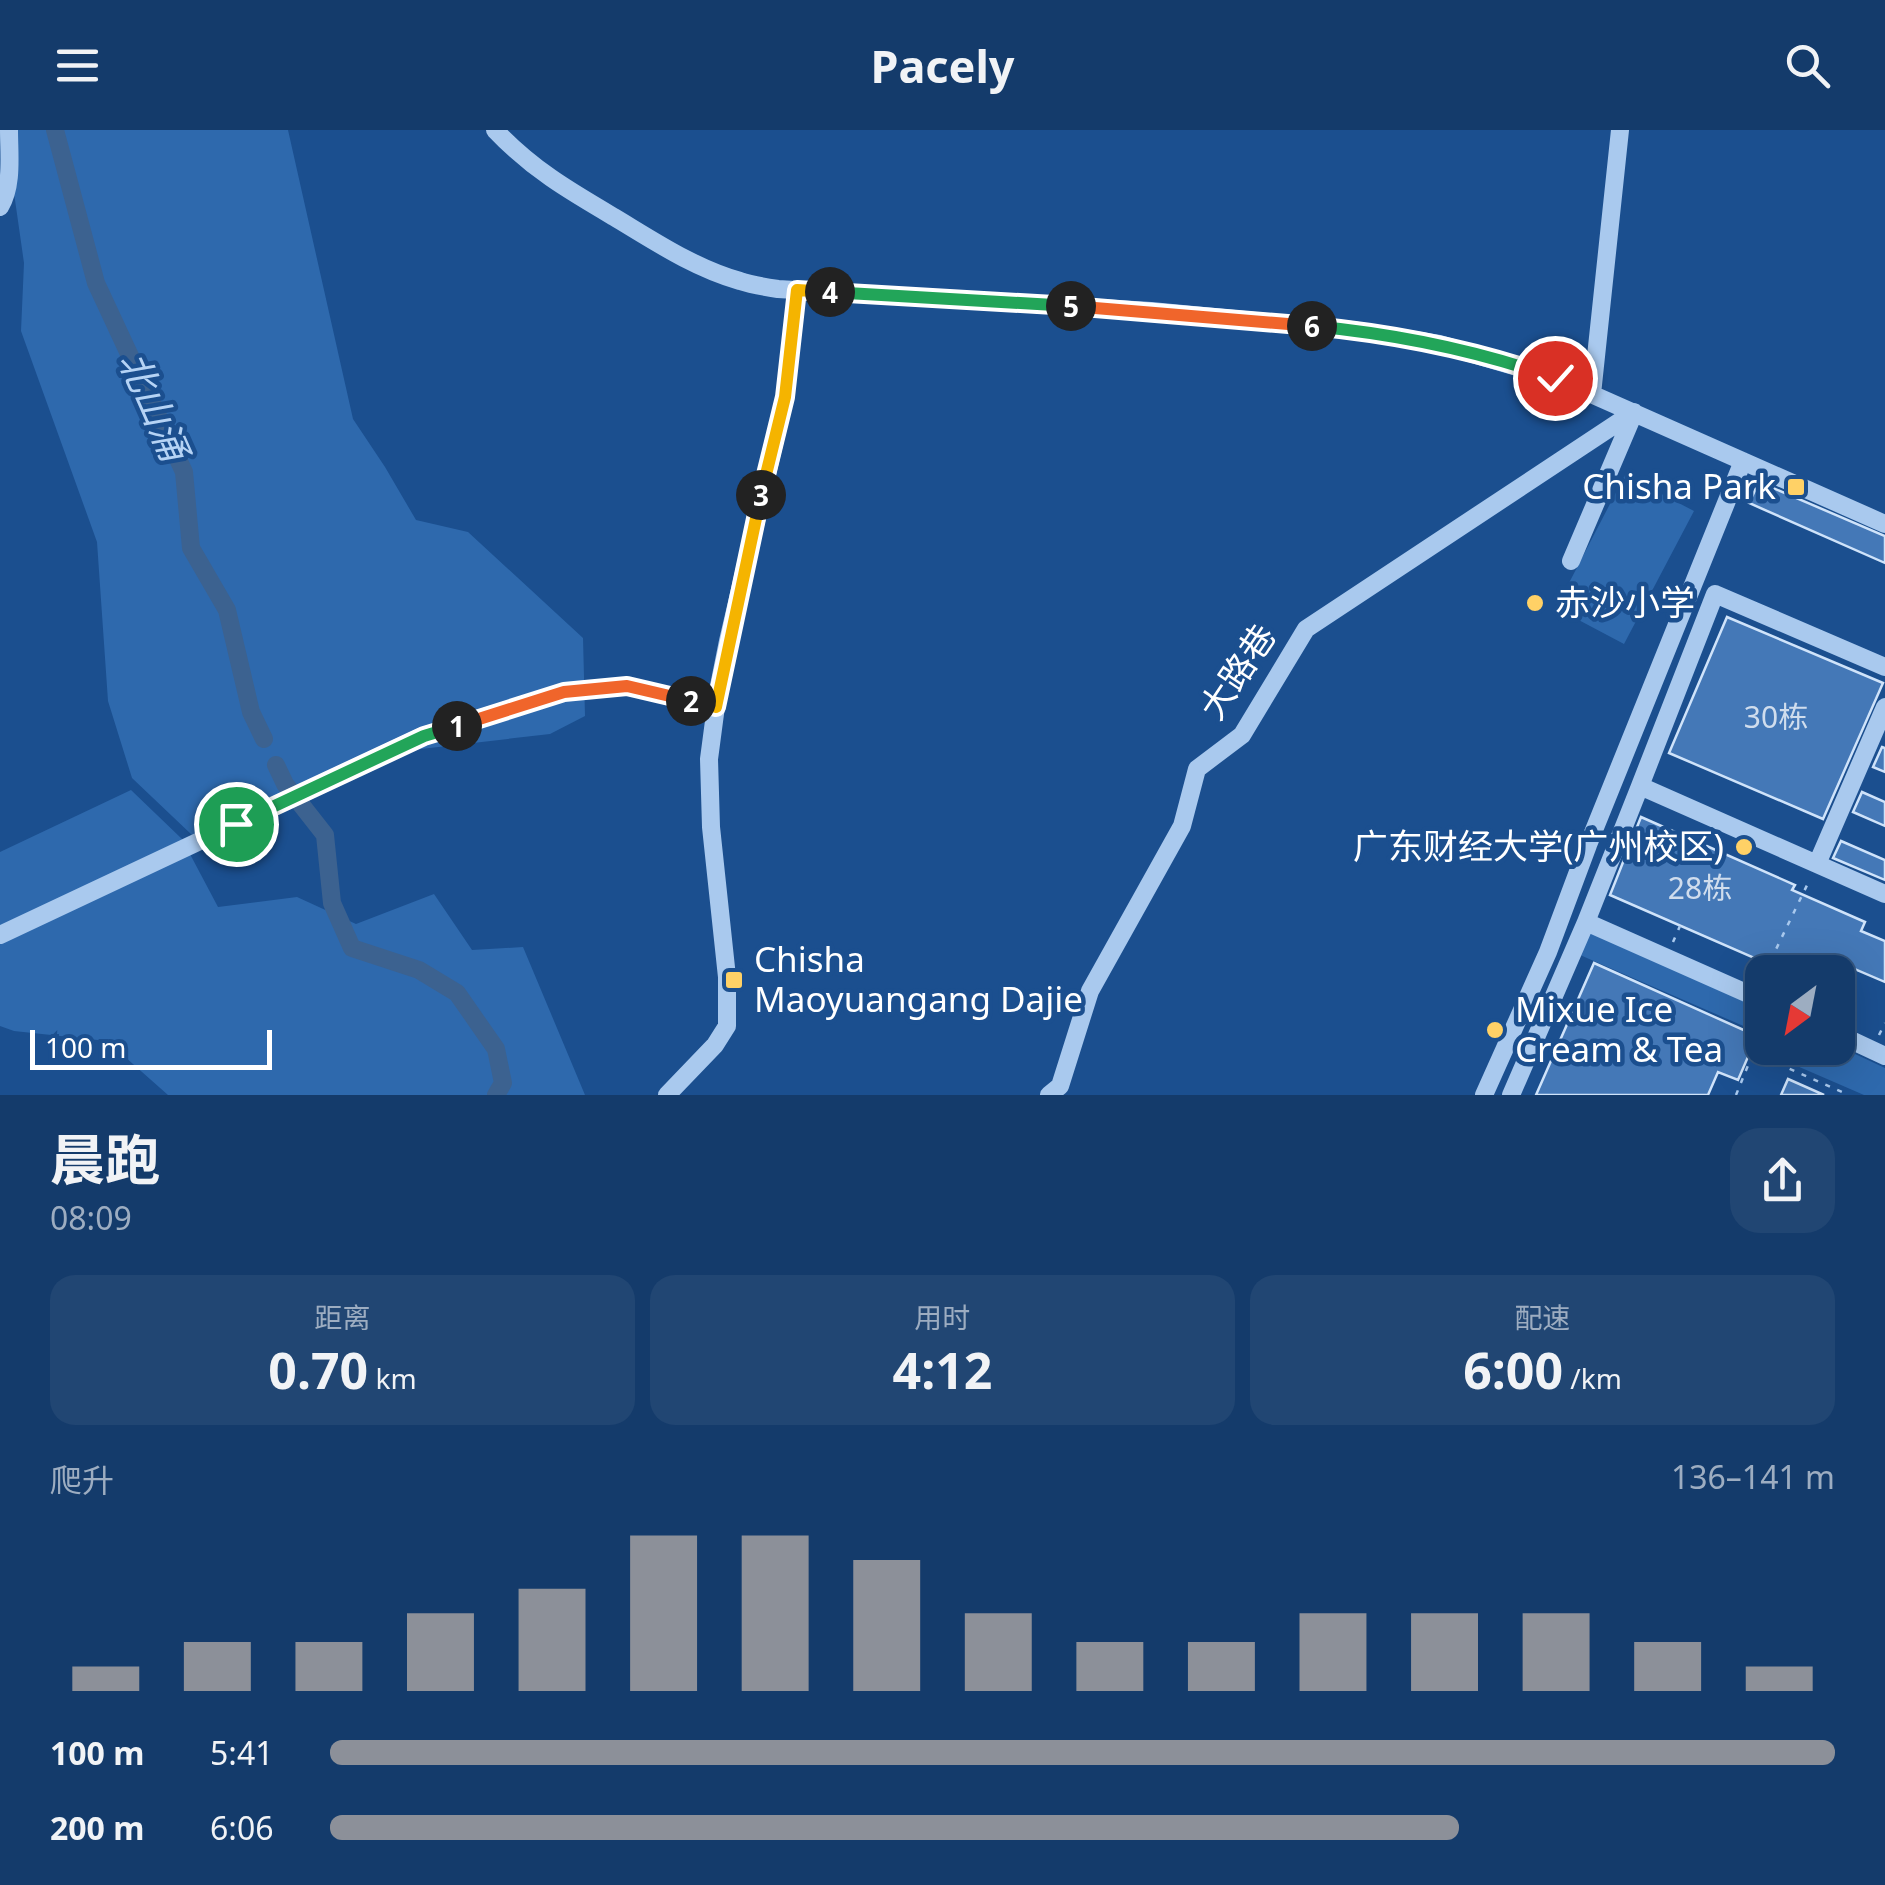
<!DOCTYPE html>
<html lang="zh">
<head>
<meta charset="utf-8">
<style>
	body { margin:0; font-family:"Noto Sans","Noto Sans SC",sans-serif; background:#214673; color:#f1f3f6; height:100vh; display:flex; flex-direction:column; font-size:38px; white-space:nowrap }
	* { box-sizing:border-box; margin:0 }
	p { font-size:32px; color:#9dadc1 }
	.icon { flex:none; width:55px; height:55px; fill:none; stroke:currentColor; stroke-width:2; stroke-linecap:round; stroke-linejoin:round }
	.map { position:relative; height:965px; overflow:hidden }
	.panel { display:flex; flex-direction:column; background:#143b6b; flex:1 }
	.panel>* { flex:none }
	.needle { width:65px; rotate:212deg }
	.controls { position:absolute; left:1745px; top:825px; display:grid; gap:20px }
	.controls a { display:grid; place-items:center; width:110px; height:110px; border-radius:20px; background:#143b6b; box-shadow:0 10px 40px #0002,0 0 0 2px #33557e; font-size:50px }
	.scale { position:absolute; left:30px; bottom:25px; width:242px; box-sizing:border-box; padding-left:10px; border:5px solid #fff; border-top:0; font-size:28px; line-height:35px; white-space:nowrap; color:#fff; -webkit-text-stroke:8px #1b4f8f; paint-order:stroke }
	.pin { position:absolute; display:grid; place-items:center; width:85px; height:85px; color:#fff; margin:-42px; border:5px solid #fff; border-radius:50%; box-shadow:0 2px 10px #0007 }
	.km { position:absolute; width:50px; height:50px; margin:-25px; border-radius:50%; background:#222; color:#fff; font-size:28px; line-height:50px; text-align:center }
	.round { display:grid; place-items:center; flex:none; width:105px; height:105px; border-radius:30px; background:#214673 }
	.head { display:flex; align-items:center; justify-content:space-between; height:170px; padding:0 50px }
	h1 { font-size:55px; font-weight:700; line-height:75px }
	.metrics { display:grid; grid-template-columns:repeat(3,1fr); gap:15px; height:170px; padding:10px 50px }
	.metrics div { display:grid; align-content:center; border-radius:25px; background:#214673; text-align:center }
	.metrics b { font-size:50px; font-weight:700 }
	.metrics small { font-size:28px; font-weight:400 }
	.metrics p { font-size:28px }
	.chart { height:280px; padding:20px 50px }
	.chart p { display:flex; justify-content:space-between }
	.chart svg { width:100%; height:180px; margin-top:10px; stroke:#8c9099; stroke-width:6 }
	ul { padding:0 50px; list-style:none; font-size:32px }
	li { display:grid; grid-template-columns:160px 120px 1fr; align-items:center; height:75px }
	li i { height:25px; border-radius:12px; background:#8c9099 }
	header { display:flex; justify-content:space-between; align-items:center; height:130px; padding:0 50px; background:#143b6b; font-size:45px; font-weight:700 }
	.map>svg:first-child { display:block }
</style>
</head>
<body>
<header><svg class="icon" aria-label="menu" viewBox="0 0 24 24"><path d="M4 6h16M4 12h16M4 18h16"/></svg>Pacely<svg class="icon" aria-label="search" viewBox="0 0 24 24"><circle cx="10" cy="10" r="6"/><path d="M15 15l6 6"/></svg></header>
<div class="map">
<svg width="1885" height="965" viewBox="0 0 1885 965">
	<rect width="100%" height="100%" fill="#1b4f8f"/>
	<!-- green -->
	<path fill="#2e69ad" d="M5,0H288L353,289L385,337L416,390L468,402L583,508L585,586L550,604L369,625L192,705L132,648L108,571L97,412L21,201L24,133Z
		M1625,345L1694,381L1624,514L1556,478Z
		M131,660L182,709L218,777L297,767L356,794L434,764L472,820L523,817L585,965H168L107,911L14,901L0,896V722Z
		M1591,799L1762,874V883L1755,901L1580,825Z
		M1838,916L1885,938V965H1864L1765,922L1767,918Z"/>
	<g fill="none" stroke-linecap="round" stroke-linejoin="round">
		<!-- canal -->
		<path stroke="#3c6290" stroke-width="18" d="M55,0L96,153L184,342L191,418L227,480L251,582L264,609
			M276,635L285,654L325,705L332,773L352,818L419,840L457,863L496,919L503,953L496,965"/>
	</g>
	<!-- building -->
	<path fill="#4478b7" stroke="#cfe3fa" stroke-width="2.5" d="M1759,352L1885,406V433L1749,373Z
		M1727,487L1883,553L1823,689L1669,623Z
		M1882,617L1885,618V642L1873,637Z
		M1862,662L1885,672V696L1853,682Z
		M1641,687L1795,755L1792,760L1865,792L1861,801L1885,811V852L1829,828L1822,842H1797L1763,827L1761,831L1610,765Z
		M1841,711L1885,730V750L1833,728Z
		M1594,833L1757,906L1738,950L1718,942L1708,965H1536Z
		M1788,949L1824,965H1781Z"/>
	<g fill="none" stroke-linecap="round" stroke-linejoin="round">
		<!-- path -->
		<path stroke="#a9c9ee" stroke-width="2.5" stroke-dasharray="5 8" stroke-linecap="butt" d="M1673,812L1680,796
			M1765,842L1810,749
			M1879,905L1885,893
			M1754,923L1849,965
			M1736,965L1762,901"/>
		<!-- minor -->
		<path stroke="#a9c9ee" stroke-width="18" d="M495,0C532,39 568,60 614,87C654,111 694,138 740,151C752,155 765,157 778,159L1151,181L1352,200L1439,214L1555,248L1885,394
			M0,77C13,55 9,25 9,0
			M1592,264L1620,0
			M1571,431L1634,283
			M1640,656L1715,464L1885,537
			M1817,734L1885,577
			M1586,792L1640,656L1885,764
			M0,805L423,606L565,562L627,556L716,577
			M1838,904L1885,926
			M667,965L715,915L727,896V847L711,697L709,629L718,561L728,511L785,267L797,160
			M1049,965L1060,956L1090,861L1182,696L1197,639L1242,605L1306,499L1634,282
			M1484,965L1548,822L1588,715L1743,331
			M1511,965L1586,792L1762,870"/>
	</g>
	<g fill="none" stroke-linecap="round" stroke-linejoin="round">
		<!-- split-1 casing -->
		<g stroke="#fff" stroke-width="20">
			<path id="split-1" d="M236,694L424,606L457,596"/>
		</g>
		<!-- split-2 casing -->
		<g stroke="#fff" stroke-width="20">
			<path id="split-2" d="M457,596L564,562L627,556L691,571"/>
		</g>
		<!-- split-3 casing -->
		<g stroke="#fff" stroke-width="20">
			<path id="split-3" d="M691,571L716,577L761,365"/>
		</g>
		<!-- split-4 casing -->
		<g stroke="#fff" stroke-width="20">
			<path id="split-4" d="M761,365L785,267L797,160L830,162"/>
		</g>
		<!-- split-5 casing -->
		<g stroke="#fff" stroke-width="20">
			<path id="split-5" d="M830,162L1071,176"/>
		</g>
		<!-- split-6 casing -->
		<g stroke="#fff" stroke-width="20">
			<path id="split-6" d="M1071,176L1312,196"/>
		</g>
		<!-- split-7 casing -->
		<g stroke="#fff" stroke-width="20">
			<path id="split-7" d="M1312,196C1396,204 1476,220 1555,248"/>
		</g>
		<!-- split-1 -->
		<use href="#split-1" stroke="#22a559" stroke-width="12"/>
		<!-- split-2 -->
		<use href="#split-2" stroke="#f0652b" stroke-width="12"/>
		<!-- split-3 -->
		<use href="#split-3" stroke="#f5b400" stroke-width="12"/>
		<!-- split-4 -->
		<use href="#split-4" stroke="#f5b400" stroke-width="12"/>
		<!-- split-5 -->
		<use href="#split-5" stroke="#22a559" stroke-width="12"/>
		<!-- split-6 -->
		<use href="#split-6" stroke="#f0652b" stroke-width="12"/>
		<!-- split-7 -->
		<use href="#split-7" stroke="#22a559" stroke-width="12"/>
	</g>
	<!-- markers -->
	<g fill="#ffd166" stroke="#1b4f8f" stroke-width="4">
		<rect x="1786" y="347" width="20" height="20" rx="5"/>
		<circle cx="1535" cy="473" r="10"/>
		<circle cx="1744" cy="717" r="10"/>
		<rect x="724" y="840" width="20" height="20" rx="5"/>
		<circle cx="1495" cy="900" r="10"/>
	</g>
	<g text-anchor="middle" stroke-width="9" stroke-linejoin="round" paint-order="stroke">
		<!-- number labels -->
		<g font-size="30" fill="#d0dded">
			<text x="1776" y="598">30栋</text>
			<text x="1700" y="769">28栋</text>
		</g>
		<!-- poi labels -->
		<g font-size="35" fill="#fff" stroke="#1b4f8f" text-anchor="start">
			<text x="1776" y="369" text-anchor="end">Chisha Park</text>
			<text x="1555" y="485">赤沙小学</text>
			<text x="1724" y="729" text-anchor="end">广东财经大学(广州校区)</text>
			<text x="754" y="842">Chisha<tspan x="754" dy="40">Maoyuangang Dajie</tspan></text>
			<text x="1515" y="892">Mixue Ice<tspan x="1515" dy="40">Cream &amp; Tea</tspan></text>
		</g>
		<!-- street labels -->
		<g font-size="35" fill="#fff" stroke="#1b4f8f">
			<text transform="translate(1238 542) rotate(-56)" y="12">大路巷</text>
		</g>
		<!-- water labels -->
		<g font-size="38" font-style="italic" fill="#b5d3f5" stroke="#1b4f8f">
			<text transform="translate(153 276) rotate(66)" y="13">北山涌</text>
		</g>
	</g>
</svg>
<div class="controls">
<a><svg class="needle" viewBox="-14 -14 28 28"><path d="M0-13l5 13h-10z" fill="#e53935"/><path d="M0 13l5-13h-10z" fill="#9dadc1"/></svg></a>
</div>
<div class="scale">100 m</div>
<div class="pin" style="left:236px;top:694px;background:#1e9e55"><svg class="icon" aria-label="arrive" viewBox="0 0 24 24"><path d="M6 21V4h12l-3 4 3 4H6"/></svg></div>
<div class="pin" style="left:1555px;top:248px;background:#d93025"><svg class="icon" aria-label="check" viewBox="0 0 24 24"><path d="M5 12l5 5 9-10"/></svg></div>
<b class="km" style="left:457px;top:596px">1</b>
<b class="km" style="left:691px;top:571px">2</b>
<b class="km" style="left:761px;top:365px">3</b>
<b class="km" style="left:830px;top:162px">4</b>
<b class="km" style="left:1071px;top:176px">5</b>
<b class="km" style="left:1312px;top:196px">6</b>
</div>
<section class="panel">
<div class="head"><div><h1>晨跑</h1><p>08:09</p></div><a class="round"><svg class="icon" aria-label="share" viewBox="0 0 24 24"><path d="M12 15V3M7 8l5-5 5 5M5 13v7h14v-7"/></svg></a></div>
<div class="metrics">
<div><p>距离</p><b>0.70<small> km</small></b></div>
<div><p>用时</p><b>4:12</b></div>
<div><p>配速</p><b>6:00<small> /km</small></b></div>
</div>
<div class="chart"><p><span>爬升</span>136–141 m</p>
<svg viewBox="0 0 160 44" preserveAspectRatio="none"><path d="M5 44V38M15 44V32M25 44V32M35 44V25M45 44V19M55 44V6M65 44V6M75 44V12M85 44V25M95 44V32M105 44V32M115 44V25M125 44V25M135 44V25M145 44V32M155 44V38"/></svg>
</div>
<ul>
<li><b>100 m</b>5:41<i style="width:100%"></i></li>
<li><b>200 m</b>6:06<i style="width:75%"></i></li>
</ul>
</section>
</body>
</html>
